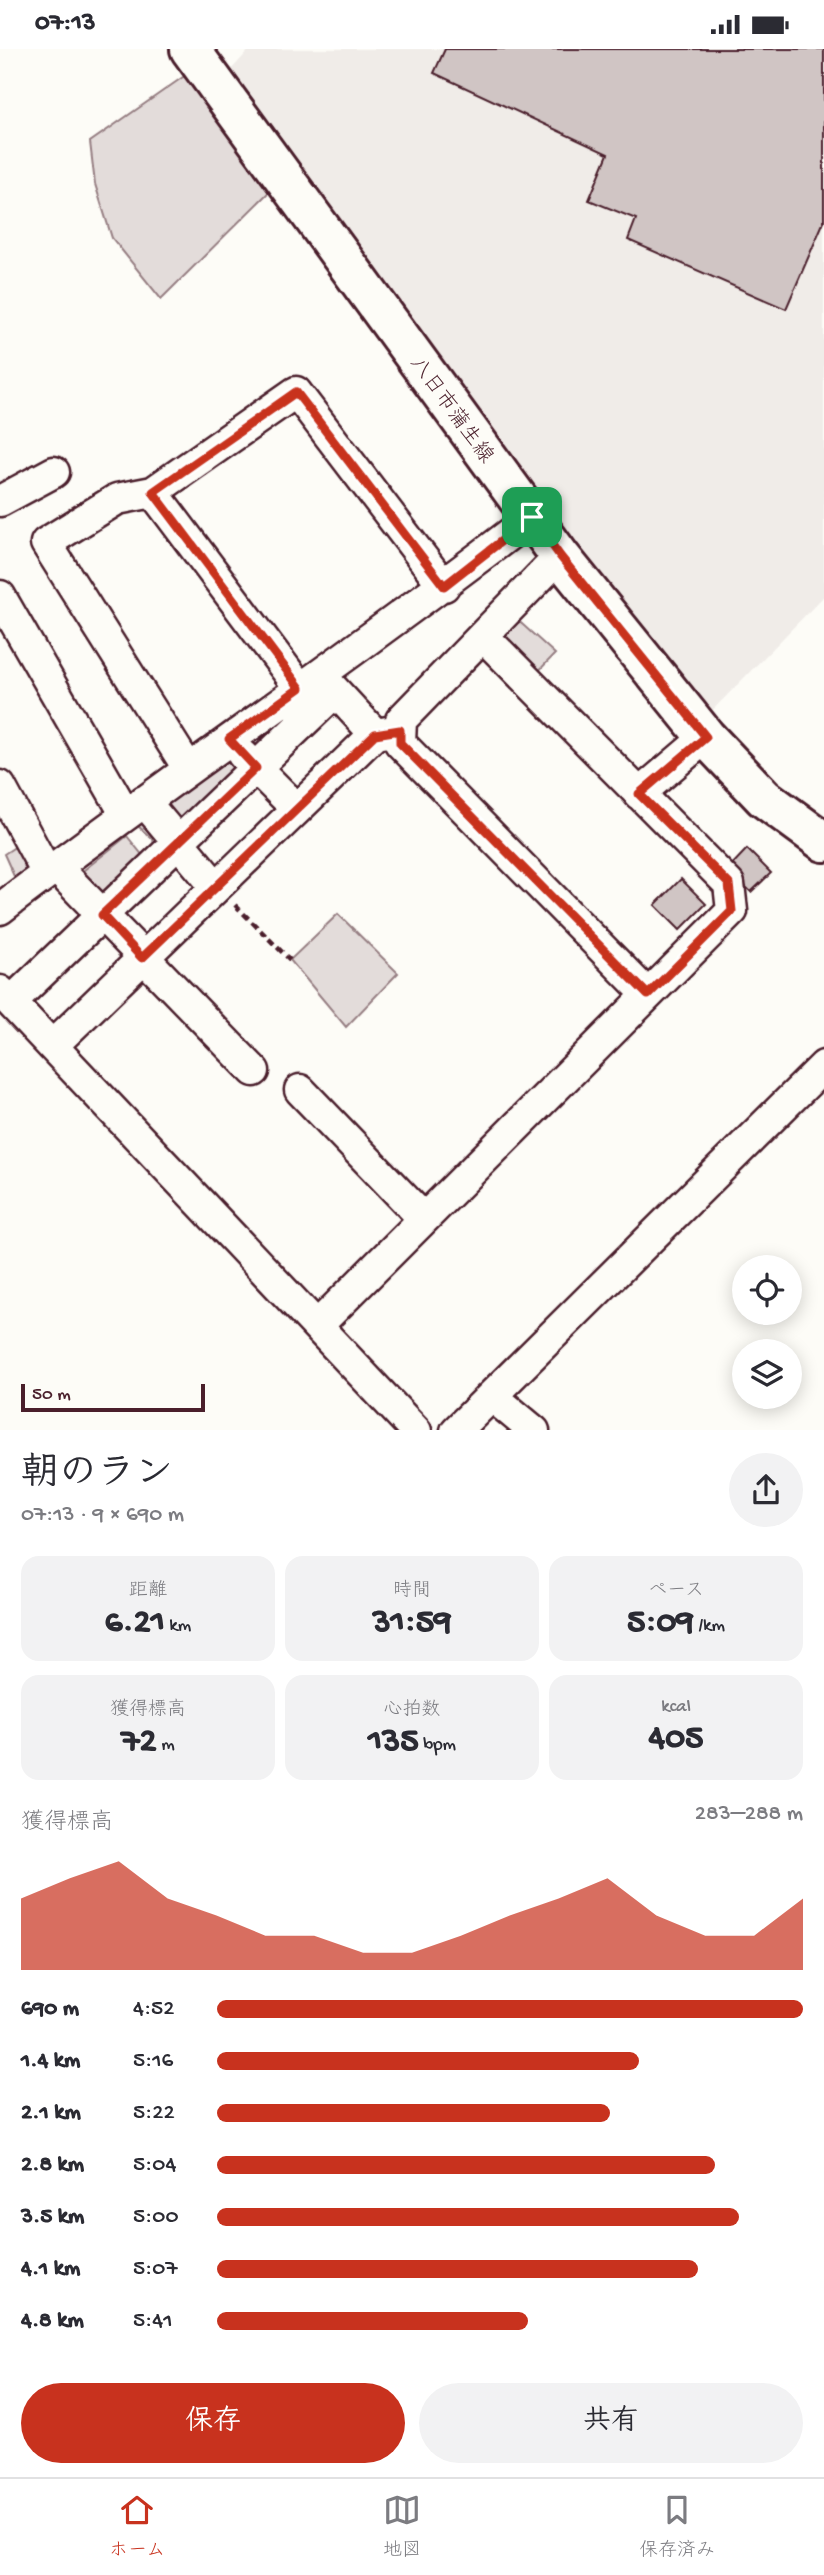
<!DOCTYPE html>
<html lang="ja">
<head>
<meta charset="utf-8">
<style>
	body { margin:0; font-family:"Gochi Hand","Klee One",sans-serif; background:#f2f2f3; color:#2b2b33; height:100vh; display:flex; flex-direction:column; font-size:26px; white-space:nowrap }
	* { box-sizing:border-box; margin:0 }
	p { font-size:23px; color:#7c7c81 }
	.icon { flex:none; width:38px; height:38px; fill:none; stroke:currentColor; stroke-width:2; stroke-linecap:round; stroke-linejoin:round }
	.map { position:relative; height:1381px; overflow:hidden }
	.sheet { display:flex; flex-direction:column; background:#fff; flex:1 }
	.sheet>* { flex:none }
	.fabs { position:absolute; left:732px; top:1206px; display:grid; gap:14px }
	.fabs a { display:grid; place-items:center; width:70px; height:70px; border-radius:50%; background:#fff; box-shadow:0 4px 18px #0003; font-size:35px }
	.scale { position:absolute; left:21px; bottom:18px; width:184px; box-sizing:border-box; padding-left:7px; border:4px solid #4a1f2b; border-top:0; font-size:19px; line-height:24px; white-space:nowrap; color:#4a1f2b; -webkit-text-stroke:5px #fdfcf7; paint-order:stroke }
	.pin { position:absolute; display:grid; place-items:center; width:60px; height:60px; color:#fff; margin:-30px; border-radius:14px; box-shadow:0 4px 10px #0006 }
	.round { display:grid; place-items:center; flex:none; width:74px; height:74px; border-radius:37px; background:#f2f2f3 }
	.summary { display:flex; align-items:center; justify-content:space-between; height:119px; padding:0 21px }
	h1 { font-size:38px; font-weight:700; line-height:52px }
	.metrics { display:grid; grid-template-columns:repeat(3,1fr); gap:10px; height:119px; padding:7px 21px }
	.metrics div { display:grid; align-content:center; border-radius:18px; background:#f2f2f3; text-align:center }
	.metrics b { font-size:35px; font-weight:700 }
	.metrics small { font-size:19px; font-weight:400 }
	.metrics p { font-size:19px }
	.chart { height:196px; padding:14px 21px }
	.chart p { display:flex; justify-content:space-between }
	.chart svg { width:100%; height:126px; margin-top:7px; fill:#c8321e; opacity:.7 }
	.action { display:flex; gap:14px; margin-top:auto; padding:14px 21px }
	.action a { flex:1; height:80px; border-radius:42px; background:#c8321e; color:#fff; font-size:28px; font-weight:700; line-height:80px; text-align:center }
	.action a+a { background:#f2f2f3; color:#2b2b33 }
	ul { padding:0 21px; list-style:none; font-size:23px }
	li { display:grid; grid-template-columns:112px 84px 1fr; align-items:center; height:52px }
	li i { height:18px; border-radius:9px; background:#c8321e }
	.status { display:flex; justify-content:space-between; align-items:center; height:49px; padding:0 35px; background:#fff; direction:ltr }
	.status svg { height:19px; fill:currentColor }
	.tab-bar { display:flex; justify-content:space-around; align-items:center; height:98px; border-top:2px solid #e1e1e2; background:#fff; font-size:19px; color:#7c7c81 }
	.tab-bar a { display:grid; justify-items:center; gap:4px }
	.tab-bar .current { color:#c8321e }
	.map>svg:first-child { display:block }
</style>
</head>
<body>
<div class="status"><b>07:13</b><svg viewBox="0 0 49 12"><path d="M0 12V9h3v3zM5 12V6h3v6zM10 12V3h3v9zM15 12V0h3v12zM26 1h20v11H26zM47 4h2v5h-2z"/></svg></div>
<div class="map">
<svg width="824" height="1382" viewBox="0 0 824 1382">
	<rect width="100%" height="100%" fill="#fdfcf7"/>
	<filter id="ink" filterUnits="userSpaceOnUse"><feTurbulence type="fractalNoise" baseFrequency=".0143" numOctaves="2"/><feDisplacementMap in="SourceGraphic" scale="14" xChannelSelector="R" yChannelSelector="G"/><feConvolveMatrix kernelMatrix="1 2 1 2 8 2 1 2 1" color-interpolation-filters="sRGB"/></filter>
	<g filter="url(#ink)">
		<!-- built -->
		<path fill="#f0ece8" d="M250,0H824V547L696,678L221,32Z"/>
		<!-- green -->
		<path fill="#e3dcda" stroke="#967e82" stroke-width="2" d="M193,21L279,133L161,250L112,189L95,135L90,93Z
			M512,566L555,605L529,632L481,594Z
			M299,657L161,798L137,776Z
			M127,787L147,812L86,867L60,840Z
			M24,792L38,820L17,834L4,805Z
			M338,865L398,924L346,978L290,911Z"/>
		<!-- building -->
		<path fill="#d0c5c4" stroke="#4a1f2b" stroke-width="2" d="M445,0H824V172L786,260L628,191L636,170L589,151L608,105L434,24Z
			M747,800L771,824L751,843L728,820Z
			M681,830L706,855L680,881L655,856Z"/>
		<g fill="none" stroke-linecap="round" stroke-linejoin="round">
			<!-- street casing -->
			<g stroke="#4a1f2b" stroke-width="35">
				<path id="street" d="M153,443L117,450L46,494L188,719
					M0,452L54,423
					M560,507L401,671L400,694L648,946
					M0,547L126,766
					M323,629L375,685
					M300,639L153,443L296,343L444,537
					M243,706L297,760
					M0,737L47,824
					M639,745L706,688
					M144,752L216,838
					M56,818L254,1022
					M0,860C175,726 358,603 532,468
					M0,942L416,1382
					M11,953L335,643
					M52,997L375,685L400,681
					M300,1041L423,1169
					M317,1277L732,862L729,835L483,587
					M492,1347L534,1382
					M456,1382L824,1017"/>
			</g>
			<!-- primary casing -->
			<g stroke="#4a1f2b" stroke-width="44">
				<path id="primary" d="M190,0L560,507L706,688L764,749L824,793"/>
			</g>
			<!-- path -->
			<path stroke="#4a1f2b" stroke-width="4.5" stroke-dasharray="7 5" stroke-linecap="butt" d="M235,856L290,911"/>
			<!-- street -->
			<use href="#street" stroke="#fdfcf7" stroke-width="30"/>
			<!-- primary -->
			<use href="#primary" stroke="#fdfcf7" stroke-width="38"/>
		</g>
	</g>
	<g fill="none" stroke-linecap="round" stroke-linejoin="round" filter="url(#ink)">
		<!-- route casing -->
		<g stroke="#fff" stroke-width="14">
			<path id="route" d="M296,343L444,537L532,468L560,507L706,688L639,745L729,835L732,862L648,946L400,694V681L375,685L142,909L102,866L256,719L229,690L300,639L153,443Z"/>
		</g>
		<!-- route -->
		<use href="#route" stroke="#c8321e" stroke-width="9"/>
	</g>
	<g text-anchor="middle" stroke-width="6" stroke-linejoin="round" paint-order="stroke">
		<!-- street labels -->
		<g font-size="21" fill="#4a1f2b" stroke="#fdfcf7">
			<text transform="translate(453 360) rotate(54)" y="7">八日市蒲生線</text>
		</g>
	</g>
</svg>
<div class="fabs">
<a><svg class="icon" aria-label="locate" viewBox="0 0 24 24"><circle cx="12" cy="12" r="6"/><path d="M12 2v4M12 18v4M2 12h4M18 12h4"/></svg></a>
<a><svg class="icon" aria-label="layers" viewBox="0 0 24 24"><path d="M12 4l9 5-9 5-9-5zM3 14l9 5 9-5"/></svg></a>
</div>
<div class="scale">50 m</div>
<div class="pin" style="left:532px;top:468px;background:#1e9e55"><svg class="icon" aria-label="arrive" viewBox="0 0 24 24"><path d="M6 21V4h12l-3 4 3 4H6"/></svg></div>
</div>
<section class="sheet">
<div class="summary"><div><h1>朝のラン</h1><p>07:13 · 9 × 690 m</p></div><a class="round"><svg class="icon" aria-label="share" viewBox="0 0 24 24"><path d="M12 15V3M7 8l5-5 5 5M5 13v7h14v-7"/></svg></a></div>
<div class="metrics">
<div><p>距離</p><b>6.21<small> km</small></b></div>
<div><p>時間</p><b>31:59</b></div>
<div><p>ペース</p><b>5:09<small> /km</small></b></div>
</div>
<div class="metrics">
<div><p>獲得標高</p><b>72<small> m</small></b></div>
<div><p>心拍数</p><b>135<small> bpm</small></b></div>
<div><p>kcal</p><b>405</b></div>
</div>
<div class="chart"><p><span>獲得標高</span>283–288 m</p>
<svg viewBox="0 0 160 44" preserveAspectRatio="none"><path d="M0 44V19L10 12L20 6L30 19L40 25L50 32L60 32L70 38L80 38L90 32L100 25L110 19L120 12L130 25L140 32L150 32L160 19V44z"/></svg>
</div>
<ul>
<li><b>690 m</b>4:52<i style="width:100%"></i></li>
<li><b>1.4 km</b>5:16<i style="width:72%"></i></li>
<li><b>2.1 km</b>5:22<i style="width:67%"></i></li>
<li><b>2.8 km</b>5:04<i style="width:85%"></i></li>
<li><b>3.5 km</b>5:00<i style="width:89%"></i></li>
<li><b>4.1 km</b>5:07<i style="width:82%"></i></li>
<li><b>4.8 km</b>5:41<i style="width:53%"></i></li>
</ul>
<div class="action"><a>保存</a><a>共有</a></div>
</section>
<nav class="tab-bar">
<a class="current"><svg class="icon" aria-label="home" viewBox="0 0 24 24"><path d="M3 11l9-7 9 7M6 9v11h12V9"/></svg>ホーム</a>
<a><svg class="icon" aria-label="map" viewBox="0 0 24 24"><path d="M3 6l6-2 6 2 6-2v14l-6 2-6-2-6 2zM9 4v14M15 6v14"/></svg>地図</a>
<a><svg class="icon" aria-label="saved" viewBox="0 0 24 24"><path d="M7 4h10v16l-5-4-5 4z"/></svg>保存済み</a>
</nav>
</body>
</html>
